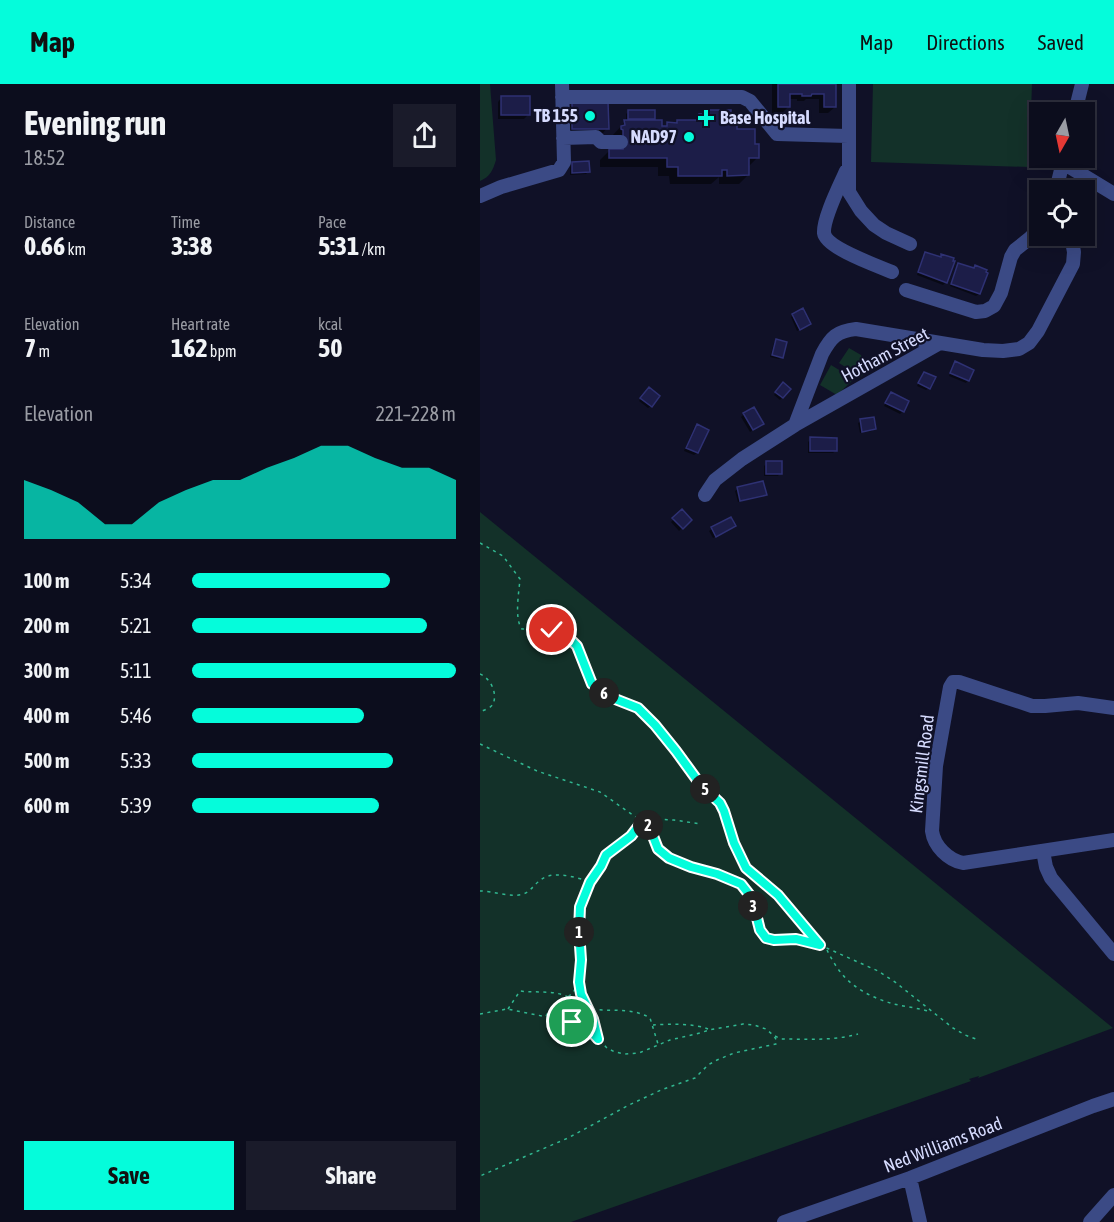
<!DOCTYPE html>
<html lang="en">
<head>
<meta charset="utf-8">
<style>
	body { margin:0; font-family:"Asap Condensed",sans-serif; background:#1a1b2a; color:#f1f3f6; height:100vh; display:flex; flex-direction:column; font-size:22px; white-space:nowrap }
	* { box-sizing:border-box; margin:0 }
	p { font-size:20px; color:#9a9ca4 }
	.icon { flex:none; width:33px; height:33px; fill:none; stroke:currentColor; stroke-width:2; stroke-linecap:round; stroke-linejoin:round }
	.map { position:relative; flex:1; overflow:hidden }
	.details { display:flex; flex-direction:column; background:#0c0d1d; width:480px }
	.details>* { flex:none }
	.needle { width:39px; rotate:189deg }
	.buttons { position:absolute; left:549px; top:18px; display:grid; gap:12px }
	.buttons a { display:grid; place-items:center; width:66px; height:66px; border-radius:0px; background:#0c0d1d; box-shadow:0 6px 24px #0002,0 0 0 2px #2c2d3b; font-size:30px }
	.pin { position:absolute; display:grid; place-items:center; width:51px; height:51px; color:#fff; margin:-26px; border:3px solid #fff; border-radius:50%; box-shadow:0 2px 6px #0007 }
	.km { position:absolute; width:30px; height:30px; margin:-15px; border-radius:50%; background:#222; color:#fff; font-size:16px; line-height:30px; text-align:center }
	.round { display:grid; place-items:center; flex:none; width:63px; height:63px; border-radius:0px; background:#1a1b2a }
	.headline { display:flex; align-items:center; justify-content:space-between; height:102px; padding:0 24px }
	h1 { font-size:33px; font-weight:700; line-height:45px }
	.metrics { display:grid; grid-template-columns:repeat(3,1fr); gap:9px; height:102px; padding:6px 24px }
	.metrics div { display:grid; align-content:center }
	.metrics b { font-size:26px; font-weight:700 }
	.metrics small { font-size:16px; font-weight:400 }
	.metrics p { font-size:16px }
	.chart { height:168px; padding:12px 24px }
	.chart p { display:flex; justify-content:space-between }
	.chart svg { width:100%; height:108px; margin-top:6px; fill:#05fcdb; opacity:.7 }
	.primary-button { display:flex; gap:12px; margin-top:auto; padding:12px 24px }
	.primary-button a { flex:1; height:69px; border-radius:0px; background:#05fcdb; color:#111; font-size:24px; font-weight:700; line-height:69px; text-align:center }
	.primary-button a+a { background:#1a1b2a; color:#f1f3f6 }
	ul { padding:0 24px; list-style:none; font-size:20px }
	li { display:grid; grid-template-columns:96px 72px 1fr; align-items:center; height:45px }
	li i { height:15px; border-radius:8px; background:#05fcdb }
	header { display:flex; align-items:center; gap:36px; box-sizing:border-box; height:84px; padding:0 30px; background:#05fcdb; color:#111 }
	header strong { font-size:28px }
	nav { display:flex; gap:33px; margin-inline-start:auto; font-size:21px }
	main { display:flex; flex:1; min-height:0 }
	.map>svg:first-child { display:block }
</style>
</head>
<body>
<header>
<strong>Map</strong>
<nav><a>Map</a><a>Directions</a><a>Saved</a></nav>
</header>
<main>
<section class="details">
<div class="headline"><div><h1>Evening run</h1><p>18:52</p></div><a class="round"><svg class="icon" aria-label="share" viewBox="0 0 24 24"><path d="M12 15V3M7 8l5-5 5 5M5 13v7h14v-7"/></svg></a></div>
<div class="metrics">
<div><p>Distance</p><b>0.66<small> km</small></b></div>
<div><p>Time</p><b>3:38</b></div>
<div><p>Pace</p><b>5:31<small> /km</small></b></div>
</div>
<div class="metrics">
<div><p>Elevation</p><b>7<small> m</small></b></div>
<div><p>Heart rate</p><b>162<small> bpm</small></b></div>
<div><p>kcal</p><b>50</b></div>
</div>
<div class="chart"><p><span>Elevation</span>221–228 m</p>
<svg viewBox="0 0 160 44" preserveAspectRatio="none"><path d="M0 44V20L10 24L20 29L30 38L40 38L50 29L60 24L70 20L80 20L90 15L100 11L110 6L120 6L130 11L140 15L150 15L160 20V44z"/></svg>
</div>
<ul>
<li><b>100 m</b>5:34<i style="width:75%"></i></li>
<li><b>200 m</b>5:21<i style="width:89%"></i></li>
<li><b>300 m</b>5:11<i style="width:100%"></i></li>
<li><b>400 m</b>5:46<i style="width:65%"></i></li>
<li><b>500 m</b>5:33<i style="width:76%"></i></li>
<li><b>600 m</b>5:39<i style="width:71%"></i></li>
</ul>
<div class="primary-button"><a>Save</a><a>Share</a></div>
</section>
<div class="map">
<svg width="634" height="1138" viewBox="0 0 634 1138">
	<rect width="100%" height="100%" fill="#101127"/>
	<!-- green -->
	<path fill="#133129" d="M0,0H10L16,76C13,86 10,93 0,97Z
		M393,0H552L549,83L391,78Z
		M369,264L381,271L386,287L381,293L359,279Z
		M351,281L374,295L357,311L340,301Z
		M0,428L633,944L498,994L499,992L489,995L491,997L91,1138H0Z"/>
	<!-- shadow -->
	<path fill="#0007" d="M292,0H354L355,23L348,29H339V15H326L324,17H317V15H308V23L302,29H292Z
		M22,13L48,31L44,35H18V18Z
		M93,20L127,44L123,49H89L88,25Z
		M148,28L173,35L170,38L181,43H184L187,40H195L198,37H213L224,28L256,46L273,61L278,73L268,83V91L259,100H239V93L231,100H190L189,92H178V83H120V76L130,66H134V54L132,52L146,37V30Z
		M92,80L109,87L106,90L90,91V83Z
		M446,169L460,174L462,172L466,198L463,201L437,191L443,172Z
		M479,181L493,185L495,183L499,210L496,212L470,202L476,183Z
		M313,231L329,240L317,247L311,233Z
		M296,256L301,273L299,275L290,273L294,259Z
		M475,279L488,296L486,299L469,292Z
		M444,289L449,304L446,306L437,302Z
		M303,300L309,305L300,316L294,311Z
		M166,308L171,322L168,324L159,317Z
		M411,310L423,327L420,330L404,322Z
		M264,330L282,340L270,348L261,333Z
		M381,337L394,344L392,347L380,349L378,339Z
		M217,342V369L214,371L204,367L214,344Z
		M331,355L356,366L353,369H328V358Z
		M287,379L300,389L298,392H284V382Z
		M258,405L285,410L282,413L258,418L255,407Z
		M202,427L210,436L199,447L191,438Z
		M254,442L233,454L229,447L232,445Z"/>
	<!-- building -->
	<path fill="#1c1d48" stroke="#2e3173" stroke-width="1.5" d="M298,0H356V23H344V10H332L331,12H322V10H310V23H298Z
		M21,12H50V31H21Z
		M128,18L129,45H92V19Z
		M148,26H175V35H148Z
		M223,26H251V30H257V45H275V60H279V74H269V91L247,92V86H242V92H198V83H187V74H129V65H143V46L141,45V42L145,41L144,36H182V42H187V38L197,39V36H219V30H223Z
		M109,77L110,88L92,89V78Z
		M445,168L461,173V170L474,174L473,177H475L467,199L438,188Z
		M478,179L494,184L495,181L507,186L506,188L508,189L500,210L471,200Z
		M323,224L331,240L320,246L312,230Z
		M296,255L307,258L303,274L292,271Z
		M475,277L494,286L489,297L470,289Z
		M444,288L456,293L450,305L438,299Z
		M303,298L311,305L303,314L295,308Z
		M169,303L180,312L172,323L160,314Z
		M411,308L429,317L424,328L405,319Z
		M274,323L284,340L273,346L263,329Z
		M394,333L396,345L382,348L380,335Z
		M217,340L229,346L218,369L206,364Z
		M330,353L357,354V367H330Z
		M286,377H302V390H286Z
		M283,397L287,411L260,417L257,403Z
		M202,425L212,436L203,445L192,434Z
		M251,433L256,442L236,453L231,443Z"/>
	<g fill="none" stroke-linecap="round" stroke-linejoin="round">
		<!-- path -->
		<path stroke="#31b790" stroke-width="1.5" stroke-dasharray="3 4.5" stroke-linecap="butt" d="M0,459L23,472L40,495C39,508 34,535 42,545L72,546L89,554L97,562L112,600L130,613L158,624L175,641L197,667L220,700L240,719L244,727L254,759L266,784L299,811L340,861
			M0,590C10,594 18,609 13,620C11,624 4,626 0,628
			M0,660L57,687L120,708L157,734L194,736L221,740
			M164,735L171,747L178,765L189,774L211,784L237,790L261,800L272,814L280,846L286,854L294,856L316,855L331,857L398,887L415,898L473,944L485,951L496,955
			M0,807C12,807 32,814 43,810C50,808 53,802 58,798C71,785 93,793 109,797
			M347,866C351,874 356,883 362,890C374,905 395,915 414,920C426,923 439,924 451,928
			M28,925L40,907C56,909 71,906 86,912C95,915 102,923 111,925C131,928 152,923 170,934L178,960
			M0,930L27,925L92,938L111,947L127,964L135,968L145,970L159,969L190,956L220,949L229,946L263,940L274,941L286,945L294,952L297,957L296,960L254,969L237,976L228,981L215,994L181,1006L149,1021L88,1054L0,1092
			M66,932L69,927L93,909L98,899
			M173,941C189,940 213,939 228,945
			M295,952L301,955C327,955 353,957 378,950
			M118,953L113,935L101,910L99,898L101,876L99,847L100,823L109,798L121,782L126,771L151,752L163,736"/>
		<!-- minor -->
		<path stroke="#3b4a85" stroke-width="14" d="M369,0V108L381,127L394,141L406,149L430,160
			M82,13H262L270,17L297,50L368,52
			M595,28L602,0
			M83,54L116,53L121,58H141
			M583,79L634,110
			M366,87C360,101 343,134 344,149C346,164 398,182 412,188
			M576,106L584,74
			M0,112L21,103L79,86L84,78L82,0
			M426,206L496,228L505,227L514,222L521,209L531,173L535,166L550,154L560,144
			M315,341L342,270C351,253 357,247 376,245L503,266L523,267L539,265L549,259L558,247L593,180L594,168L591,152
			M225,411L235,396L262,375L315,341L460,259
			M634,624L598,619L565,622H552L479,598H473L470,603L456,682L452,747C454,762 468,776 483,779L634,756
			M563,767L566,783L571,794L634,870
			M430,1094L440,1138
			M304,1138L430,1094L613,1022L634,1015
			M610,1138L634,1111"/>
	</g>
	<g fill="none" stroke-linecap="round" stroke-linejoin="round">
		<!-- route casing -->
		<g stroke="#fff" stroke-width="12">
			<path id="route" d="M72,546L89,554L97,562L112,600L130,613L158,624L175,641L196,667L220,700L240,719L244,727L254,759L266,784L298,811L340,861L316,855L294,856L286,854L280,846L272,814L261,800L237,790L211,783L189,774L178,765L171,747L164,735L151,752L126,771L121,782L110,798L100,823L99,847L101,876L99,898L101,910L113,935L118,955L111,947L92,938"/>
		</g>
		<!-- route -->
		<use href="#route" stroke="#05fcdb" stroke-width="8"/>
	</g>
	<!-- markers -->
	<g fill="#05fcdb" stroke="#101127" stroke-width="2">
		<circle cx="110" cy="32" r="6"/>
		<path d="M223 25h6v6h6v6h-6v6h-6v-6h-6v-6h6z"/>
		<circle cx="209" cy="53" r="6"/>
	</g>
	<g text-anchor="middle" stroke-width="4.5" stroke-linejoin="round" paint-order="stroke">
		<!-- poi labels -->
		<g font-size="18" font-weight="bold" fill="#d6dbfe" stroke="#101127" text-anchor="end">
			<text x="98" y="38">TB 155</text>
			<text x="240" y="40" text-anchor="start">Base Hospital</text>
			<text x="197" y="59">NAD97</text>
		</g>
		<!-- street labels -->
		<g font-size="18" fill="#d6dbfe" stroke="#101127">
			<text transform="translate(405 271) rotate(-28)" y="6">Hotham Street</text>
			<text transform="translate(442 680) rotate(-83)" y="6">Kingsmill Road</text>
			<text transform="translate(463 1061) rotate(-21)" y="6">Ned Williams Road</text>
		</g>
	</g>
</svg>
<div class="buttons">
<a><svg class="needle" viewBox="-14 -14 28 28"><path d="M0-13l5 13h-10z" fill="#e53935"/><path d="M0 13l5-13h-10z" fill="#9a9ca4"/></svg></a>
<a><svg class="icon" aria-label="locate" viewBox="0 0 24 24"><circle cx="12" cy="12" r="6"/><path d="M12 2v4M12 18v4M2 12h4M18 12h4"/></svg></a>
</div>
<div class="pin" style="left:92px;top:938px;background:#1e9e55"><svg class="icon" aria-label="arrive" viewBox="0 0 24 24"><path d="M6 21V4h12l-3 4 3 4H6"/></svg></div>
<div class="pin" style="left:72px;top:546px;background:#d93025"><svg class="icon" aria-label="check" viewBox="0 0 24 24"><path d="M5 12l5 5 9-10"/></svg></div>
<b class="km" style="left:99px;top:848px">1</b>
<b class="km" style="left:168px;top:741px">2</b>
<b class="km" style="left:273px;top:822px">3</b>
<b class="km" style="left:225px;top:705px">5</b>
<b class="km" style="left:124px;top:609px">6</b>
</div>
</main>
</body>
</html>
